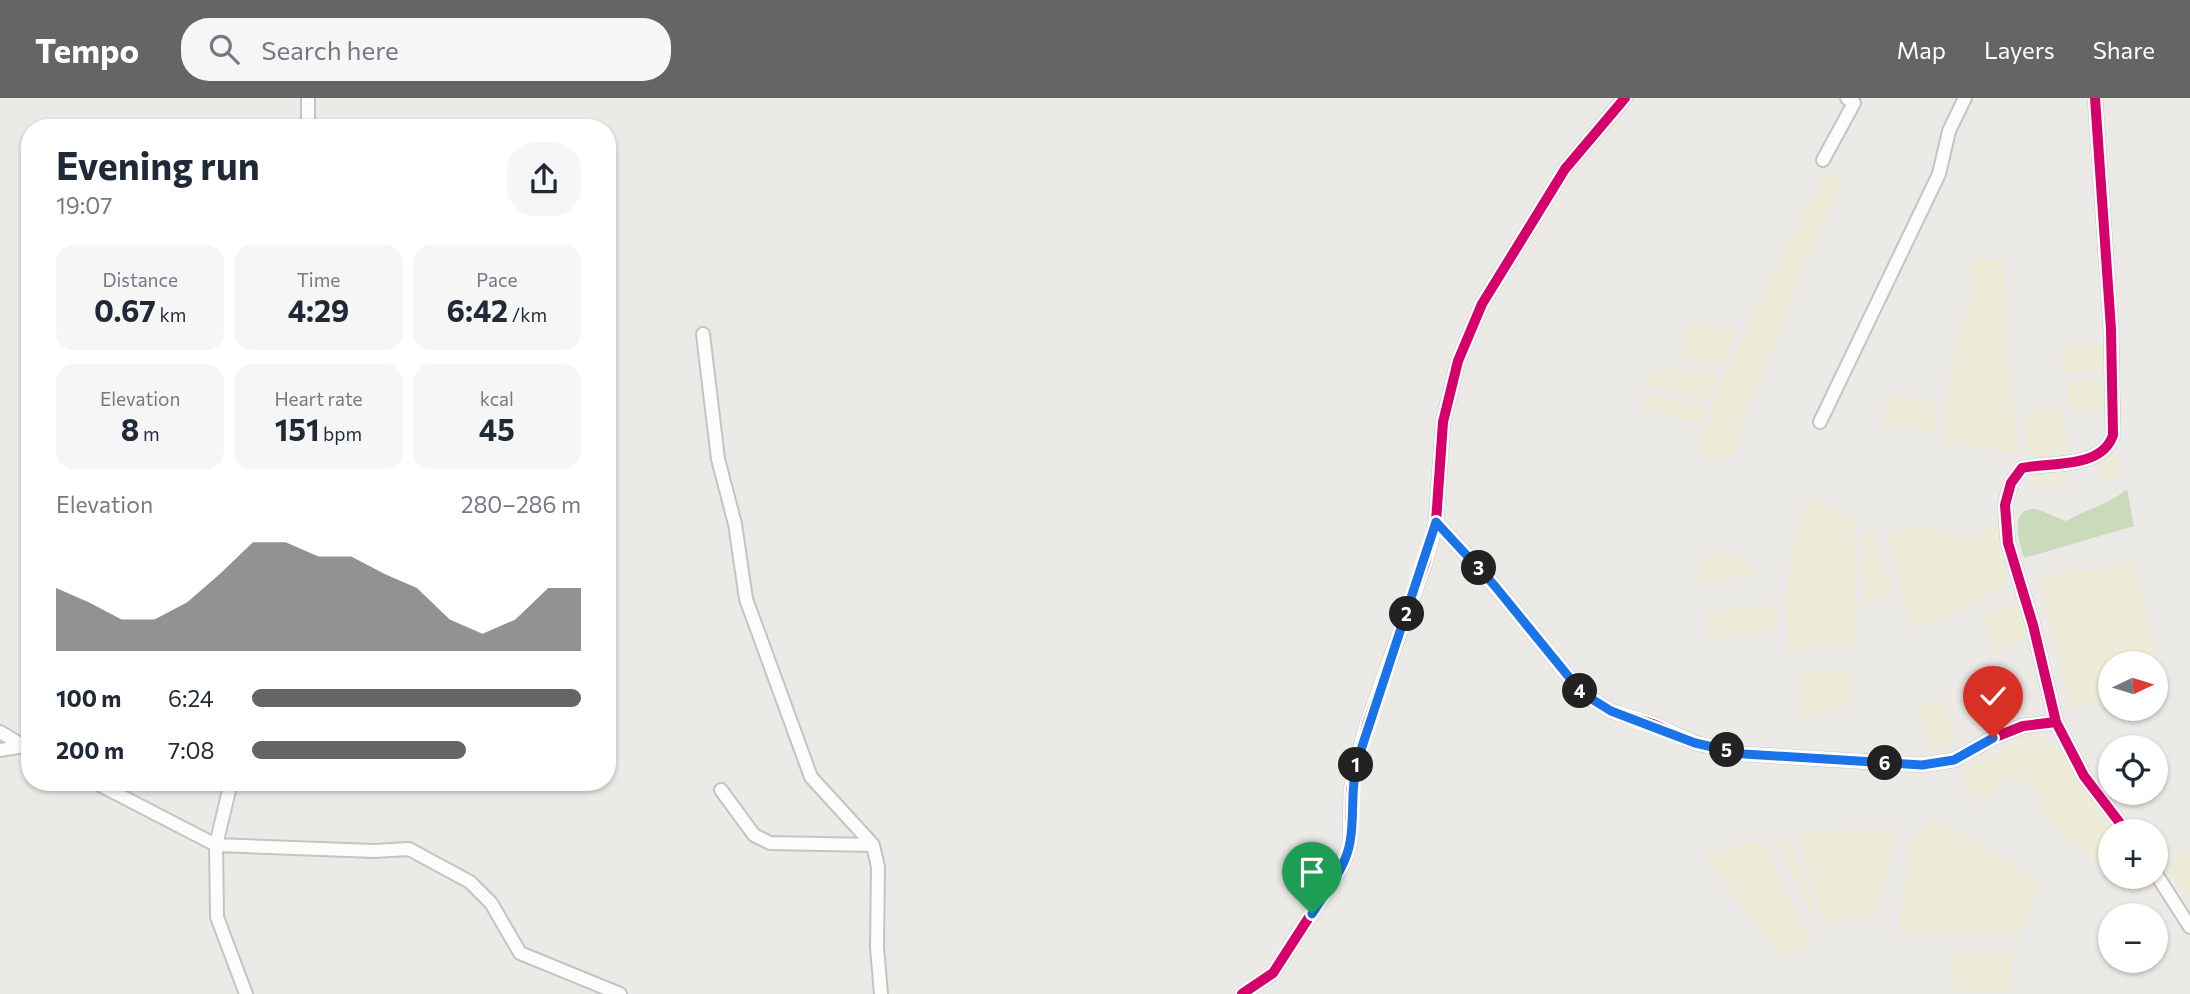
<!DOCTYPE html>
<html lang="en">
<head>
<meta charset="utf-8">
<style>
	body { margin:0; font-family:Commissioner,sans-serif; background:#f6f6f7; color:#1f2937; height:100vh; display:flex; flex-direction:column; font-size:26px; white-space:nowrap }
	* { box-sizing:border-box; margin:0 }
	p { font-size:23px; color:#747a83 }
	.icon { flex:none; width:38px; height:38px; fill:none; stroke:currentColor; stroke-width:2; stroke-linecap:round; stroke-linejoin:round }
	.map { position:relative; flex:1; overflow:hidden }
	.sheet { position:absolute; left:21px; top:21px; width:595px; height:672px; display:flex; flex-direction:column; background:#fff; border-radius:28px; box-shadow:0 2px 5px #0004 }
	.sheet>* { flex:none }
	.needle { width:46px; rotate:86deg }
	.controls { position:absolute; left:2098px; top:553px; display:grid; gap:14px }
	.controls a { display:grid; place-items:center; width:70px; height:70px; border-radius:50%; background:#fff; box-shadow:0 2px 5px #0004; font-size:35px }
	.pin { position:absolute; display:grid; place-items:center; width:60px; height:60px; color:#fff; margin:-72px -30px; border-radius:50% 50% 50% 0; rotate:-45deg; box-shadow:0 0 7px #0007 }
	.pin .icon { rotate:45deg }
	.km { position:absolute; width:35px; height:35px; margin:-18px; border-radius:50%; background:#222; color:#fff; font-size:19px; line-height:35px; text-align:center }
	.round { display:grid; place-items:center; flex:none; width:74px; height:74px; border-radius:28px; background:#f6f6f7 }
	.headline { display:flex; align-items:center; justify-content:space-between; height:119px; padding:0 35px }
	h1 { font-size:38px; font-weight:700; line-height:52px }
	.figures { display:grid; grid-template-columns:repeat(3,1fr); gap:10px; height:119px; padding:7px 35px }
	.figures div { display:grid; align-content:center; border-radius:18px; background:#f6f6f7; text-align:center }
	.figures b { font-size:30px; font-weight:700 }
	.figures small { font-size:19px; font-weight:400 }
	.figures p { font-size:19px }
	.chart { height:196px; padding:14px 35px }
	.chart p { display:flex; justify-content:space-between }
	.chart svg { width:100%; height:126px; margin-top:7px; fill:#666564; opacity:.7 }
	ul { padding:0 35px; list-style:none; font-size:23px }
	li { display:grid; grid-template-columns:112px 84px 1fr; align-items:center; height:52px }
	li i { height:18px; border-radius:9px; background:#666564 }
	header { display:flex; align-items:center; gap:42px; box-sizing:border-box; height:98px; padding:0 35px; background:#666564; color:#fff }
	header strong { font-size:33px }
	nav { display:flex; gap:38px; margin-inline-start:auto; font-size:24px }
	.search { width:490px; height:63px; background:#f6f6f7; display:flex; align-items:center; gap:18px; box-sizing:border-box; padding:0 24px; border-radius:28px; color:#747a83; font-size:26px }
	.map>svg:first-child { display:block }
</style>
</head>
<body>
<header>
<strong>Tempo</strong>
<div class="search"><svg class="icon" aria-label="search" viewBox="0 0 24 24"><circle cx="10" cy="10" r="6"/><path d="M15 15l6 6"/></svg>Search here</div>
<nav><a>Map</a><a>Layers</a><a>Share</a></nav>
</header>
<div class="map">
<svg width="2190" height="896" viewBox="0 0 2190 896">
	<rect width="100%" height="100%" fill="#eceae7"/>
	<!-- farmland -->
	<path fill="#edecd9" d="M1824,77L1843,81L1806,165L1758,290L1745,311L1736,355L1710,365L1697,352L1723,281L1779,163Z
		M1973,160L2003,162L2009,275L2020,355L1941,344L1953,263L1970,197Z
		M1688,224L1736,231L1723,268L1679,258Z
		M2103,246L2104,275H2065L2062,248Z
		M1671,269L1717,279L1709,302L1646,286L1653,274L1668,276Z
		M2102,281L2107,311L2070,314L2067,285Z
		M1646,297L1706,310H1707L1701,324L1638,311Z
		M1891,297L1937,305L1935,334L1883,327Z
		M2060,309L2068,354L2026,356L2025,323L2033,310Z
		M2118,356L2122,378L2106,385L2100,379L2098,363Z
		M2069,367L2067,390L2031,389L2034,371Z
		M1807,401L1854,419L1857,512L1854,546L1789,552L1786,502L1795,432Z
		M1986,429L2000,431L2008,486L1962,513L1912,530L1886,440L1909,430H1926L1961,440L1978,438Z
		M1874,434L1893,499L1864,505L1862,437Z
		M1728,454L1763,475L1701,486L1699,460Z
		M2132,463L2166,586L2156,588V565H2110V600L2070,611L2038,483L2065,472L2097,473Z
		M2019,505L2028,540L1997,555L1982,520Z
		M1775,508L1777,533L1709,541L1706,513Z
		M1854,573V606L1799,622L1798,574Z
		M1988,578L2007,612L1983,627L1969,591Z
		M1942,602L1959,644L1930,650L1918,609Z
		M2021,639H2044L2060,652L2081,689L2114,733H2110V773L2068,744L2051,724L2031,684L2003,682L1984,707L1958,686L1968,671Z
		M1932,718L2039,782L2022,838L1898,837L1910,747Z
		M1896,732L1877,819L1825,825L1797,734Z
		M1790,740L1820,825L1802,801L1778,741Z
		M1764,744L1783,789L1812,844L1783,860L1704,760L1723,749Z
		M2190,749V804L2165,768Z
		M2119,779H2148L2155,789L2144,796Z
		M1951,853H2013L2010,894L1954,892Z"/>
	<!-- forest -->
	<path fill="#c9dbbb" d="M2127,391L2134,428L2024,460C2020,446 2008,412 2033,411C2042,411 2056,420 2066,423C2086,411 2109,407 2127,391Z"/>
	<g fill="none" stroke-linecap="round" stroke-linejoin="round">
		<!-- street casing -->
		<g stroke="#c5c4c3" stroke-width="16">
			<path id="street" d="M308,0V30
				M2095,0L2111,231L2113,337C2102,371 2051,364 2022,370L2011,385L2005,407L2008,445L2033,527L2056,624L2084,678L2126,733
				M1823,62L1854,5L1847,0
				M703,236L718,361L735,426L746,501L811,679L873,747L878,769L877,849L881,896
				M1820,324L1939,76L1949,33L1965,0
				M1436,424L1494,487L1582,595L1611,613L1653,626L1695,645L1744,656L1921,667L1954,662L1993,640L2023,628L2056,624
				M0,634L30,652
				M0,652L24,648
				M94,684L216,747L374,753L409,751L470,784L491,805L520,855L620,896
				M231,684L216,747L217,819L246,896
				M721,692L754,737L770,745L873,747
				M2156,776L2190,829
				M1242,896L1273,875L1342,768L1350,746L1351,692L1357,664L1367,626L1425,465L1436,424L1443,324L1458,263L1482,206L1565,71L1625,0"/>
		</g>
		<!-- street -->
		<use href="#street" stroke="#fcfcfb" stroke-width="12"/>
		<!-- cycleway casing -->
		<g stroke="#fff" stroke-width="15">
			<path id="cycleway" d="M2095,0L2111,231L2113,337C2102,371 2051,364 2022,370L2011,385L2005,407L2008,445L2033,527L2056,624L2084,678L2126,733
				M1436,424L1494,487L1582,595L1611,613L1653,626L1695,645L1744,656L1921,667L1954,662L1993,640L2023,628L2056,624
				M1242,896L1273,875L1342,768L1350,746L1351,692L1357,664L1367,626L1425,465L1436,424L1443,324L1458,263L1482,206L1565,71L1625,0"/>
		</g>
		<!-- cycleway -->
		<use href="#cycleway" stroke="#d6006c" stroke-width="10"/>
	</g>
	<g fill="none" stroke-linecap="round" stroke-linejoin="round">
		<!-- route casing -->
		<g stroke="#fff" stroke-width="14">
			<path id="route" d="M1312,816C1325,794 1346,770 1350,744C1355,717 1350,693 1357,664L1436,424L1494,487L1582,595L1611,613L1695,645L1744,656L1922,667L1954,662L1993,640"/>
		</g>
		<!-- route -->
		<use href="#route" stroke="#1a73e8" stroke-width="9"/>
	</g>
</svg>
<div class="controls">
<a><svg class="needle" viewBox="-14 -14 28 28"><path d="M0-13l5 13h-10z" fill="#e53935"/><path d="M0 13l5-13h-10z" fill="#747a83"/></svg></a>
<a><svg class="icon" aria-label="locate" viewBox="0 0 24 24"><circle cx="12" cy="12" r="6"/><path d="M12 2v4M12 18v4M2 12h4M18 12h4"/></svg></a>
<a>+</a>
<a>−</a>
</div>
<div class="pin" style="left:1312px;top:816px;background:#1e9e55"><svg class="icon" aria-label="arrive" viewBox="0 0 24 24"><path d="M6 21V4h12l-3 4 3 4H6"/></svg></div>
<div class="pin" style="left:1993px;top:640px;background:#d93025"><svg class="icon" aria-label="check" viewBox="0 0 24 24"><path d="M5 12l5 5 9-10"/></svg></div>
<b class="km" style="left:1356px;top:667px">1</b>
<b class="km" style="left:1407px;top:516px">2</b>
<b class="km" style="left:1479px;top:470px">3</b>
<b class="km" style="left:1580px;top:593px">4</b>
<b class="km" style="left:1727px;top:652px">5</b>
<b class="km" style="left:1885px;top:665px">6</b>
<section class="sheet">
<div class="headline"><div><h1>Evening run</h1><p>19:07</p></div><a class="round"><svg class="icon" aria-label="share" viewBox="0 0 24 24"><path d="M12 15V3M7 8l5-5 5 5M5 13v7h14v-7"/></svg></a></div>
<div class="figures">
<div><p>Distance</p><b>0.67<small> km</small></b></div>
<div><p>Time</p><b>4:29</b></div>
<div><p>Pace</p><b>6:42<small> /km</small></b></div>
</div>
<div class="figures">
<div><p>Elevation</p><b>8<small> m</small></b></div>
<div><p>Heart rate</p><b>151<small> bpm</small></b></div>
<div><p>kcal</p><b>45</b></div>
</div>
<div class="chart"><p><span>Elevation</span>280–286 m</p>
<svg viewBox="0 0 160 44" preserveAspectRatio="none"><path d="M0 44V22L10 27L20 33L30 33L40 27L50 17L60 6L70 6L80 11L90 11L100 17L110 22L120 33L130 38L140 33L150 22L160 22V44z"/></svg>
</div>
<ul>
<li><b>100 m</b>6:24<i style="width:100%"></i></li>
<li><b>200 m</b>7:08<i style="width:65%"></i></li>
</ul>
</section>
</div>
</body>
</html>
